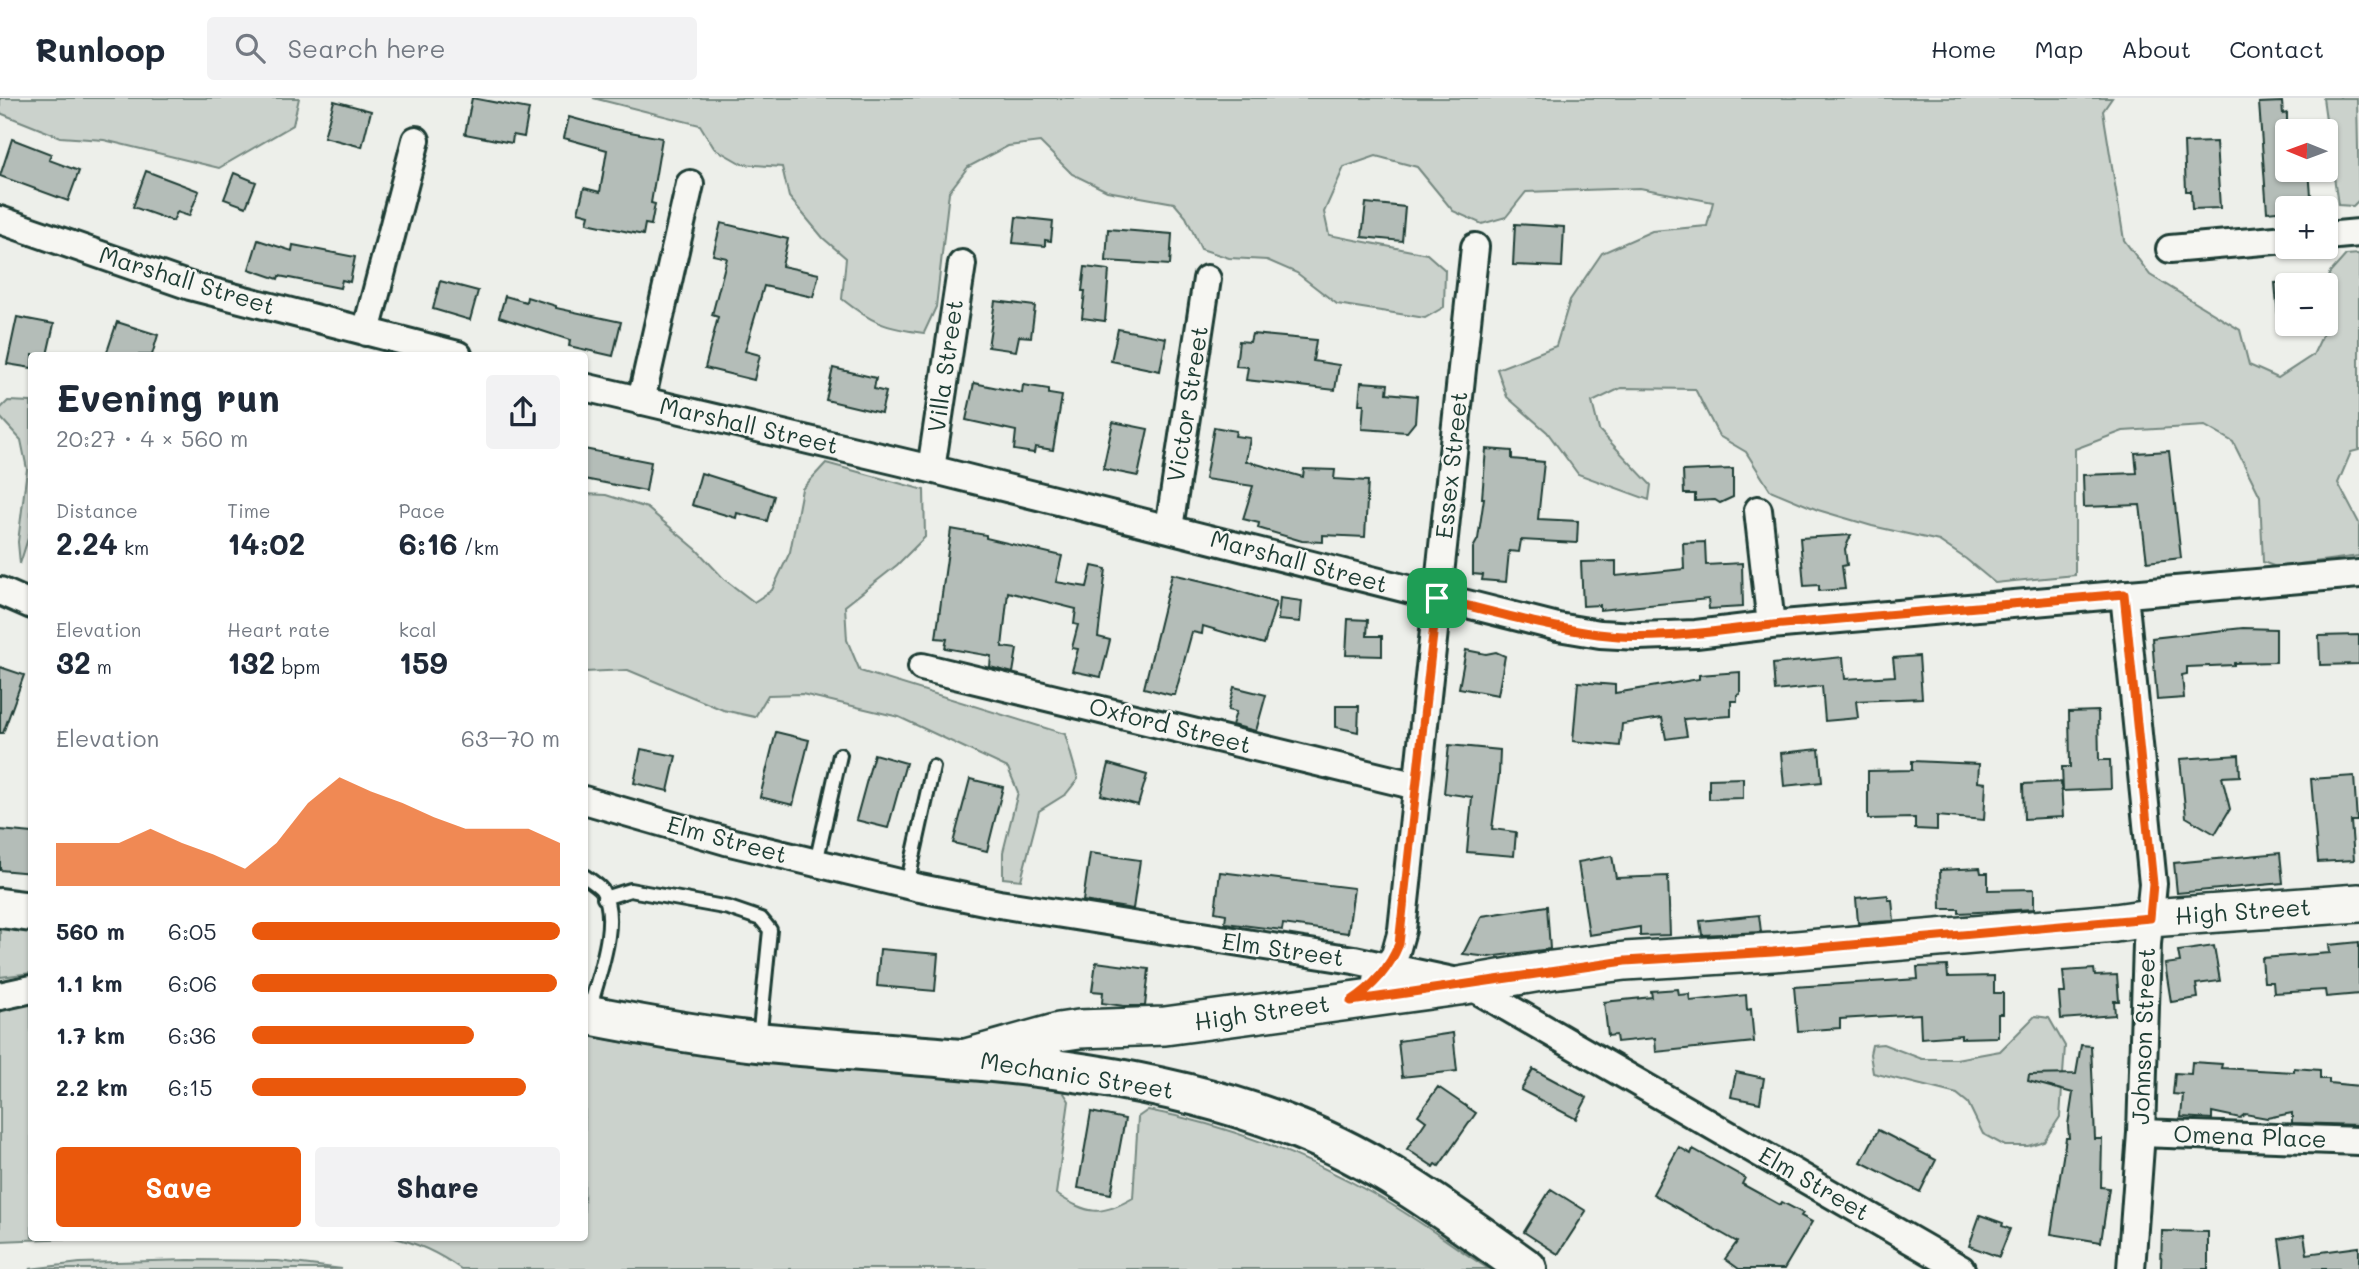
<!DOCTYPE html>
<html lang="en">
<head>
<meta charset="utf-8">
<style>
	body { margin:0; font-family:Mali,sans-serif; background:#f2f2f3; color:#1f2937; height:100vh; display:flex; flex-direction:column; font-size:26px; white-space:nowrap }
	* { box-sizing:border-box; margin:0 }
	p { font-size:23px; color:#747a83 }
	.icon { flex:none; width:38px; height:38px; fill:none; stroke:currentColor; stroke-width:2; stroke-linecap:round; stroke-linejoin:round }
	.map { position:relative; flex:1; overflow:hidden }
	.side { position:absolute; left:28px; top:254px; width:560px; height:889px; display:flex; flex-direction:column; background:#fff; border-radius:7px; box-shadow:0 2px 5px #0004 }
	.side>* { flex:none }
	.needle { width:46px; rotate:271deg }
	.fabs { position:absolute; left:2275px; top:21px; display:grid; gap:14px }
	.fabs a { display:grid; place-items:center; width:63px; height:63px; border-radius:7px; background:#fff; box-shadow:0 2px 5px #0004; font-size:35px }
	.pin { position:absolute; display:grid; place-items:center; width:60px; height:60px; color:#fff; margin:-30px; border-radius:14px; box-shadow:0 4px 10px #0006 }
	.round { display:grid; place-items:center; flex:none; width:74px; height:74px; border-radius:7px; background:#f2f2f3 }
	.headline { display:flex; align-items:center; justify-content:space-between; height:119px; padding:0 28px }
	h1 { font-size:38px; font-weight:800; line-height:52px }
	.metrics { display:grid; grid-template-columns:repeat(3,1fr); gap:10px; height:119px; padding:7px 28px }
	.metrics div { display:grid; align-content:center }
	.metrics b { font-size:30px; font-weight:800 }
	.metrics small { font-size:19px; font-weight:400 }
	.metrics p { font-size:19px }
	.chart { height:196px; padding:14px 28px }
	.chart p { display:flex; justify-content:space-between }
	.chart svg { width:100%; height:126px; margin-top:7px; fill:#ea580c; opacity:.7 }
	.button { display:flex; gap:14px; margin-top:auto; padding:14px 28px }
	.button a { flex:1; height:80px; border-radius:7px; background:#ea580c; color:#fff; font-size:28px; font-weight:800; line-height:80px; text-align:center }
	.button a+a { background:#f2f2f3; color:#1f2937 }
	ul { padding:0 28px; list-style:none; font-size:23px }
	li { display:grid; grid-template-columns:112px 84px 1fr; align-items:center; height:52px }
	li i { height:18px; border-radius:9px; background:#ea580c }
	header { display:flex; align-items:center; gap:42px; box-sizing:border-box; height:98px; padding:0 35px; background:#fff; border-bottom:2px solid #e0e1e3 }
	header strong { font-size:33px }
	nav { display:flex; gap:38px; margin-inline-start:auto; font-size:24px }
	.search { width:490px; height:63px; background:#f2f2f3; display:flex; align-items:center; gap:18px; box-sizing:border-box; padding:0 24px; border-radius:7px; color:#747a83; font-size:26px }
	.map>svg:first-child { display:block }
</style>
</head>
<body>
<header>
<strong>Runloop</strong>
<div class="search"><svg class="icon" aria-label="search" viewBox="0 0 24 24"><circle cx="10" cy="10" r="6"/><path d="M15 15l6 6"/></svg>Search here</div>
<nav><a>Home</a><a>Map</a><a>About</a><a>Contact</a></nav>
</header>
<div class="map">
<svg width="2359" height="1171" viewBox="0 0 2359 1171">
	<rect width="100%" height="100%" fill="#edefea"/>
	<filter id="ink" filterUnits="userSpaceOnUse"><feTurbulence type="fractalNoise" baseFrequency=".0143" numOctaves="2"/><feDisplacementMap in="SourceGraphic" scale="14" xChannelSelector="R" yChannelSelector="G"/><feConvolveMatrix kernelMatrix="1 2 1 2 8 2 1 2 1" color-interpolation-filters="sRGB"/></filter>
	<g filter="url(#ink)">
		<!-- green -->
		<path fill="#cbd2cc" stroke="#758880" stroke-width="2" d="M0,0H299L293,27L219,70L104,42L60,39L0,15Z
			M593,0H2112L2103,13L2124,142L2150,177L2240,232L2249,267L2278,280L2313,257L2332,217L2329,176L2346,157L2359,156V352L2351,354L2338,385L2359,425V458L2276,469L2263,464L2260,398L2233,344L2205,328L2123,333L2075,351V477L1995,485L1966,461L1939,443L1872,428L1818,412L1770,392L1746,354L1719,338L1695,291L1621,290L1592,304L1599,332L1651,387L1649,402L1578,376L1547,334L1507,299L1497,271L1556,248L1570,202L1602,155L1652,133L1707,128L1713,104L1640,90L1526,94L1506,119L1482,126L1453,113L1417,69L1376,58L1344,69L1324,114L1329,137L1427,156L1445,172L1444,209L1425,220L1337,206L1297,175L1267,162L1229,160L1201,151L1186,119L1174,105L1107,93L1072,76L1040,44L1008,48L968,69L949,94L936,209L924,235C885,230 872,225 842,201L846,160L823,140L789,99L782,69L742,66L714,50L700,27Z
			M2323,0H2357L2359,102L2353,108L2338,107Z
			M8,303L31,304V431L20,466L18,444L27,371L21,342L0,319V311Z
			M826,365L924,392L925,439L897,467L845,508L847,542L860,573L1065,636L1078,681L1066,696L1039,713L1021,782L1003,780V754L1018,694L1008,670L899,619L802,596L768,597L755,619L723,612L628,572L585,574V396L606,397L647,410L696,451L724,481L754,504L772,492L790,454L802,391Z
			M0,827L31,832V875L0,879Z
			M31,902L32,1139H100L0,1143V908Z
			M2035,918L2049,920L2065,948L2060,1019L2044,1043L2028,1048H2005L1983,1036L1968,1005L1957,996L1873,975L1870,956L1872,947L1883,946L1922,961H1956L2000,953Z
			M585,937L631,946L1053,989L1062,992L1069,1003L1056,1096C1088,1116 1100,1119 1133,1100L1138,1019L1148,1012C1227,1027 1307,1058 1377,1098C1416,1120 1452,1147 1489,1171H461C440,1156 415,1144 390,1139H584Z
			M188,1162L278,1163L342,1171H29L80,1165Z"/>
		<!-- building -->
		<path fill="#b4bdb8" stroke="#1f3d34" stroke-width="2" d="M472,0L529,11L524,39L513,37L512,45L465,36Z
			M334,3L371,13L362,49L324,39Z
			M2282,4L2283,16L2287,15V72H2309L2312,110H2287V112L2267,114L2259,5Z
			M569,19L609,30L662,40L651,105L655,106L651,127L645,126L643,137L587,125L589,117L578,114L584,90L600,94L607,52L564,40Z
			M12,41L51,56L49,62L79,73L68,103L0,78Z
			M2216,44L2220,110L2192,111L2191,93H2186L2184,45Z
			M146,73L199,93L189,118L177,114L173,123L133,109Z
			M234,75L256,84L246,109L224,101Z
			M1366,105L1405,109L1402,143L1362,139Z
			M1016,119L1053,123L1051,143L1045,142V148L1013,145Z
			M721,125L788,141L782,168L819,176L813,199L764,188L745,253L760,257L754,282L705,270L718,219L712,217L727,160L713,157Z
			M1515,126L1564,129L1562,169L1513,167Z
			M1108,131L1172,136L1170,167L1106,163Z
			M258,142L292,153L293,147L355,159L350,184L342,182L340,190L279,178L278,181L249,171Z
			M1085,169L1109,172L1105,223L1082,220L1085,193H1082Z
			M440,183L478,193L470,222L433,211Z
			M2309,183V187H2287V226L2312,227L2279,229L2275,185Z
			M505,198L526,204L527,199L556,208V210L621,224L613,258L569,248L570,242L499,219Z
			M995,203L1035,208L1031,239L1019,238L1016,253L988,249Z
			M17,219L54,226L47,257H32V270L7,266Z
			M117,224L158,237L152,257H106Z
			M1118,231L1166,240L1160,273L1111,263Z
			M1252,236L1316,242L1313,263L1339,267L1335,292L1246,282L1248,269L1236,268L1239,243L1250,244Z
			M833,270L876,280L874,291L886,294L881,315L826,302Z
			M1361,284L1388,286L1387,295L1417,298L1415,324L1407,334L1362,331L1364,306H1359Z
			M974,285L1022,295L1023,287L1049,291V296L1062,298L1053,352L1035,349L1034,355L1014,352L1016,333L966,322Z
			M1113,324L1148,331L1138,378L1103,371Z
			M1214,329L1236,333L1235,338L1250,340L1246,363L1303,379L1304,371L1335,372L1334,381L1368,383L1365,439L1323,437V444L1302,443L1258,430L1259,425L1243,421L1253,388L1205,381Z
			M584,351L651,364L646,393L584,381Z
			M1486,351L1512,353V361L1544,364L1538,421L1578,423L1577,445L1521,442L1519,454L1509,453L1506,484L1482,482L1483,477L1473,476V450L1478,441L1484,400H1482Z
			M2169,353L2181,460L2147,464L2140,407L2084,409L2083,377L2137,375L2135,355Z
			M1733,371V399L1720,405L1715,402L1695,403V396H1684L1683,373Z
			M701,375L774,398L767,423L737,415L736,420L692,407Z
			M951,431L986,437V440L1062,458L1056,484L1087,489L1092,468L1106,471L1098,539L1110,542L1101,579L1072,573L1078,551L1072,550L1078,527L1074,526L1076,511L1008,494L1002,549L1017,551L1013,575L990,569L991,558L945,550L947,541L936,540Z
			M1851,437L1845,451L1847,467L1842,468L1845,491L1819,493V487L1804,488L1800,440Z
			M1705,444L1706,467L1742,465L1743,509L1709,511L1708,501L1600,512V507L1583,508L1581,464L1616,463V478L1684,471L1683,445Z
			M1172,476L1220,487L1276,505L1264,546L1203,528L1202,536L1192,534L1175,597H1171L1144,590Z
			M1280,500L1302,503L1300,524L1278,522Z
			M1348,521L1368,522L1367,538H1382V558L1346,557Z
			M2243,530L2276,531V564L2234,565V567L2187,569V576L2182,577L2184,600L2157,602L2152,540Z
			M2359,537V566L2320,567L2319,538Z
			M1466,552L1486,556L1496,554L1505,558L1498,597L1459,590Z
			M1919,558L1922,600L1856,603L1858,620L1825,623L1822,588L1775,593L1773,566L1843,559L1845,581L1895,578L1893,560Z
			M0,569L24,577L3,635H0Z
			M1740,574V596L1737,597V603H1731V618L1684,621L1687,638L1666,641L1662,620L1622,626L1620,648L1573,643L1578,584L1615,587V595L1699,581V577Z
			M1234,589L1266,597L1256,633L1232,627L1236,614L1228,612Z
			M1336,608H1359L1358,634L1336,629Z
			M2098,613L2099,662H2110L2111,691L2063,693L2062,669H2070L2069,614Z
			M776,634L809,642L793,707L760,699Z
			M1449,647L1500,652L1499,677L1492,731L1516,734L1514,758L1467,754L1472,699L1444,695Z
			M641,651L676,658L668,693L634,685Z
			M1819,651L1822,684L1784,688L1781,655Z
			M874,656L906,665L888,730L856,722Z
			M2239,657L2240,678L2222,679L2230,711L2215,736L2186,719L2180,661Z
			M1912,663L1979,666L1978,684L1986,685L1984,722L1937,718V732L1915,731V720L1868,721V673L1912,672Z
			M1109,666L1147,677L1138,707L1101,697Z
			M2354,678L2357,723H2351L2354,762L2318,764L2311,681Z
			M1743,680V700L1709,701V681Z
			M970,681L1003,689L987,753L953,745Z
			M2061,684L2063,719L2024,721L2023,686Z
			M0,732L32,735V775L0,772Z
			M1090,755L1140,762L1133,811L1083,803Z
			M2280,755L2283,785L2177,795L2174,765Z
			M1612,758L1616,780L1668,778L1670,837L1640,838V829L1589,837L1578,764Z
			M1980,770L1981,775H1988V792L2034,791V811L1959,815V811H1941L1940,772Z
			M1220,774L1354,790L1348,835L1283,826L1282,832L1225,825L1226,816L1215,814Z
			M1888,797V802H1892L1894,823L1858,825L1856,800Z
			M1547,808L1550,851L1489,859L1463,856L1482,818Z
			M1759,817L1761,834L1702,837L1700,823Z
			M2359,844V896L2326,899L2325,892L2274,895L2273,884H2264L2262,860L2330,855L2329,847Z
			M2214,848L2220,883L2196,886L2198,900L2171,904L2165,866L2180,864L2178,853Z
			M880,851L938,856L935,893L877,888Z
			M1096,864L1149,871L1145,908H1124L1102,905L1103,894L1092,893Z
			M1947,868L1948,879L1994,878V895H2003V916H1998V939L1961,940V937L1921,940L1920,916L1840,921V930L1798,933L1794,889L1918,881L1917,869Z
			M2094,871L2095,878L2117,877L2119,903H2114L2115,917L2061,921L2059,895H2065L2063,873Z
			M1678,891L1679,897L1689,896L1690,903L1746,897L1747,912L1751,911L1754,944L1656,954L1655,940L1617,944L1616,937L1608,938L1604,904L1652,899L1651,893Z
			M1453,935L1457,973L1402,979L1398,943Z
			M2081,947L2091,948L2095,1041H2102L2101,1089L2109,1090L2101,1144L2051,1136L2066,1040H2069L2068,1027L2073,995L2028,983L2029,977L2076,976Z
			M2192,964L2222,966L2221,970L2294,974V970L2320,972V981H2329V985L2359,988V1027L2292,1025V1015L2267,1020L2245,1016L2240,1020L2212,1014V1021L2181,1019L2183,997L2173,996L2175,975L2191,976Z
			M1533,971L1587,1000L1576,1021L1521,992Z
			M1736,974L1764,980L1760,1005L1731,999Z
			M1438,989L1476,1015L1439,1068L1436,1066L1434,1069L1407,1051L1426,1023L1418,1017Z
			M1091,1014L1125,1021L1111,1096L1078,1090Z
			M1878,1032L1936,1062L1920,1094L1861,1064Z
			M1679,1049L1691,1056L1693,1051L1745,1080L1742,1086L1780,1107L1782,1104L1803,1115L1801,1118L1812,1124L1784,1171H1739L1725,1161L1737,1144L1653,1096Z
			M1551,1091L1586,1113L1558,1156L1524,1134Z
			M1980,1117L2003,1125L2002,1128L2010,1131L1999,1159L1969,1148Z
			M2162,1133L2208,1134V1171H2161Z
			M2304,1137L2307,1156L2359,1149V1171H2283L2279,1141Z"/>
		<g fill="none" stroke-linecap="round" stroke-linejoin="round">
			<!-- service casing -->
			<g stroke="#1f3d34" stroke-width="18">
				<path id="service" d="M816,765L840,657
					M584,778C590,782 598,787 602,792C621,822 597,881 589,913
					M907,787L933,669
					M604,800L630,792L729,810L761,821L770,832L759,942"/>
			</g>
			<!-- minor casing -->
			<g stroke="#1f3d34" stroke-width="32">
				<path id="minor" d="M0,122L190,188L458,257
					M2326,138L2359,135
					M2170,151L2287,141
					M366,234L416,42
					M584,289L931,371L1558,529L1600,536L1638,538L1696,536L1771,527L2359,476
					M641,303L690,86
					M931,371L962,166
					M1758,412L1771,527
					M1169,430L1207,181
					M0,493L32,507
					M2124,496L2153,786L2147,846L2141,1035L2131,1171
					M922,569L1417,688
					M584,702L726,743L920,790L999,806L1354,862L1467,886L1961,1171
					M1377,883L1395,857L1402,832L1475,149
					M0,898L32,891
					M2141,1035L2359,1043"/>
			</g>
			<!-- secondary casing -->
			<g stroke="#1f3d34" stroke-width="42">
				<path id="secondary" d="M966,960L1059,934L1079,931L1165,928L1459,888L1552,872L1625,863L1773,854L2115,825L2150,820L2359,805"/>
			</g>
			<!-- primary casing -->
			<g stroke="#1f3d34" stroke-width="44">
				<path id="primary" d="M0,810L32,814
					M584,916C645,928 706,939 767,945C945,962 1130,963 1298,1031C1382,1064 1454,1119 1527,1171"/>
			</g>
			<!-- service -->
			<use href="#service" stroke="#f6f6f2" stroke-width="12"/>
			<!-- minor -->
			<use href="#minor" stroke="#f6f6f2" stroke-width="26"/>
			<!-- secondary -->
			<use href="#secondary" stroke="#f6f6f2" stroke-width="37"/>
			<!-- primary -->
			<use href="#primary" stroke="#f6f6f2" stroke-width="38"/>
		</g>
	</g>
	<g fill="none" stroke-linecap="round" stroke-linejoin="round" filter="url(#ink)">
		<!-- route casing -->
		<g stroke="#fff" stroke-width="14">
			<path id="route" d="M2124,496L2153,786L2150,820L1773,854L1625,863L1351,903C1373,889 1389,871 1399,846L1437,500C1491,513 1544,529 1598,536C1660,544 1723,531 1784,526C1897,516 2011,506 2124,496Z"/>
		</g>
		<!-- route -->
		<use href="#route" stroke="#ea580c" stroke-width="9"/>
	</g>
	<g text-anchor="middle" stroke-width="5" stroke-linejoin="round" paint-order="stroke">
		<!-- street labels -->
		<g font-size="24" fill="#1f3d34" stroke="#f6f6f2">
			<text transform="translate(187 183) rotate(17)" y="8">Marshall Street</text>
			<text transform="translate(946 268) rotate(-82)" y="8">Villa Street</text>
			<text transform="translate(1188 306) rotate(-81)" y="8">Victor Street</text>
			<text transform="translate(749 328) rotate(13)" y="8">Marshall Street</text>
			<text transform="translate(1452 367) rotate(-84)" y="8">Essex Street</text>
			<text transform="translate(1299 464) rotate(15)" y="8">Marshall Street</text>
			<text transform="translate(1170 628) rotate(14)" y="8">Oxford Street</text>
			<text transform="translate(727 742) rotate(15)" y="8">Elm Street</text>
			<text transform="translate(2243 814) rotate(-4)" y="8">High Street</text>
			<text transform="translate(1283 852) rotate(8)" y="8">Elm Street</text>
			<text transform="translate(1262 915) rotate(-8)" y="8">High Street</text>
			<text transform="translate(2144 938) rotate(-88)" y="8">Johnson Street</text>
			<text transform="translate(1077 978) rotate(9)" y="8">Mechanic Street</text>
			<text transform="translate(2250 1039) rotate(2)" y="8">Omena Place</text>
			<text transform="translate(1814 1086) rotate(30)" y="8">Elm Street</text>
		</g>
	</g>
</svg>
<div class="fabs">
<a><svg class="needle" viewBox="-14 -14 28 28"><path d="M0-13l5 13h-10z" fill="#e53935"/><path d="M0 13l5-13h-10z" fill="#747a83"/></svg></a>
<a>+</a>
<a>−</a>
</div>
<div class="pin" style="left:1437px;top:500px;background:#1e9e55"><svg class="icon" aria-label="arrive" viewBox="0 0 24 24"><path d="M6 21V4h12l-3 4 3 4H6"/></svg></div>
<section class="side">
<div class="headline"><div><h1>Evening run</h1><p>20:27 · 4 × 560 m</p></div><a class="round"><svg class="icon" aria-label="share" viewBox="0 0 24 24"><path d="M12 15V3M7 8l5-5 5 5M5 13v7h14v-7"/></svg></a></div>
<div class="metrics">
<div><p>Distance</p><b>2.24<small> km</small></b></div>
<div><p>Time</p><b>14:02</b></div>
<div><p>Pace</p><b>6:16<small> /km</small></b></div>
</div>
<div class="metrics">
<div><p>Elevation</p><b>32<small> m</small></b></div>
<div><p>Heart rate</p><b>132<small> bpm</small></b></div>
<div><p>kcal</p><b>159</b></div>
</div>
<div class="chart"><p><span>Elevation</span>63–70 m</p>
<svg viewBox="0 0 160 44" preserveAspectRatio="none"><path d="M0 44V29L10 29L20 29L30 24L40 29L50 33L60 38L70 29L80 15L90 6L100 11L110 15L120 20L130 24L140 24L150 24L160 29V44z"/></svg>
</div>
<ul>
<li><b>560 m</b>6:05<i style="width:100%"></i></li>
<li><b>1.1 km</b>6:06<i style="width:99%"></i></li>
<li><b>1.7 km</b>6:36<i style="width:72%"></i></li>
<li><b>2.2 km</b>6:15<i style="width:89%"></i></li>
</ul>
<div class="button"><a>Save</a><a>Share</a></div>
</section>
</div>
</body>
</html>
